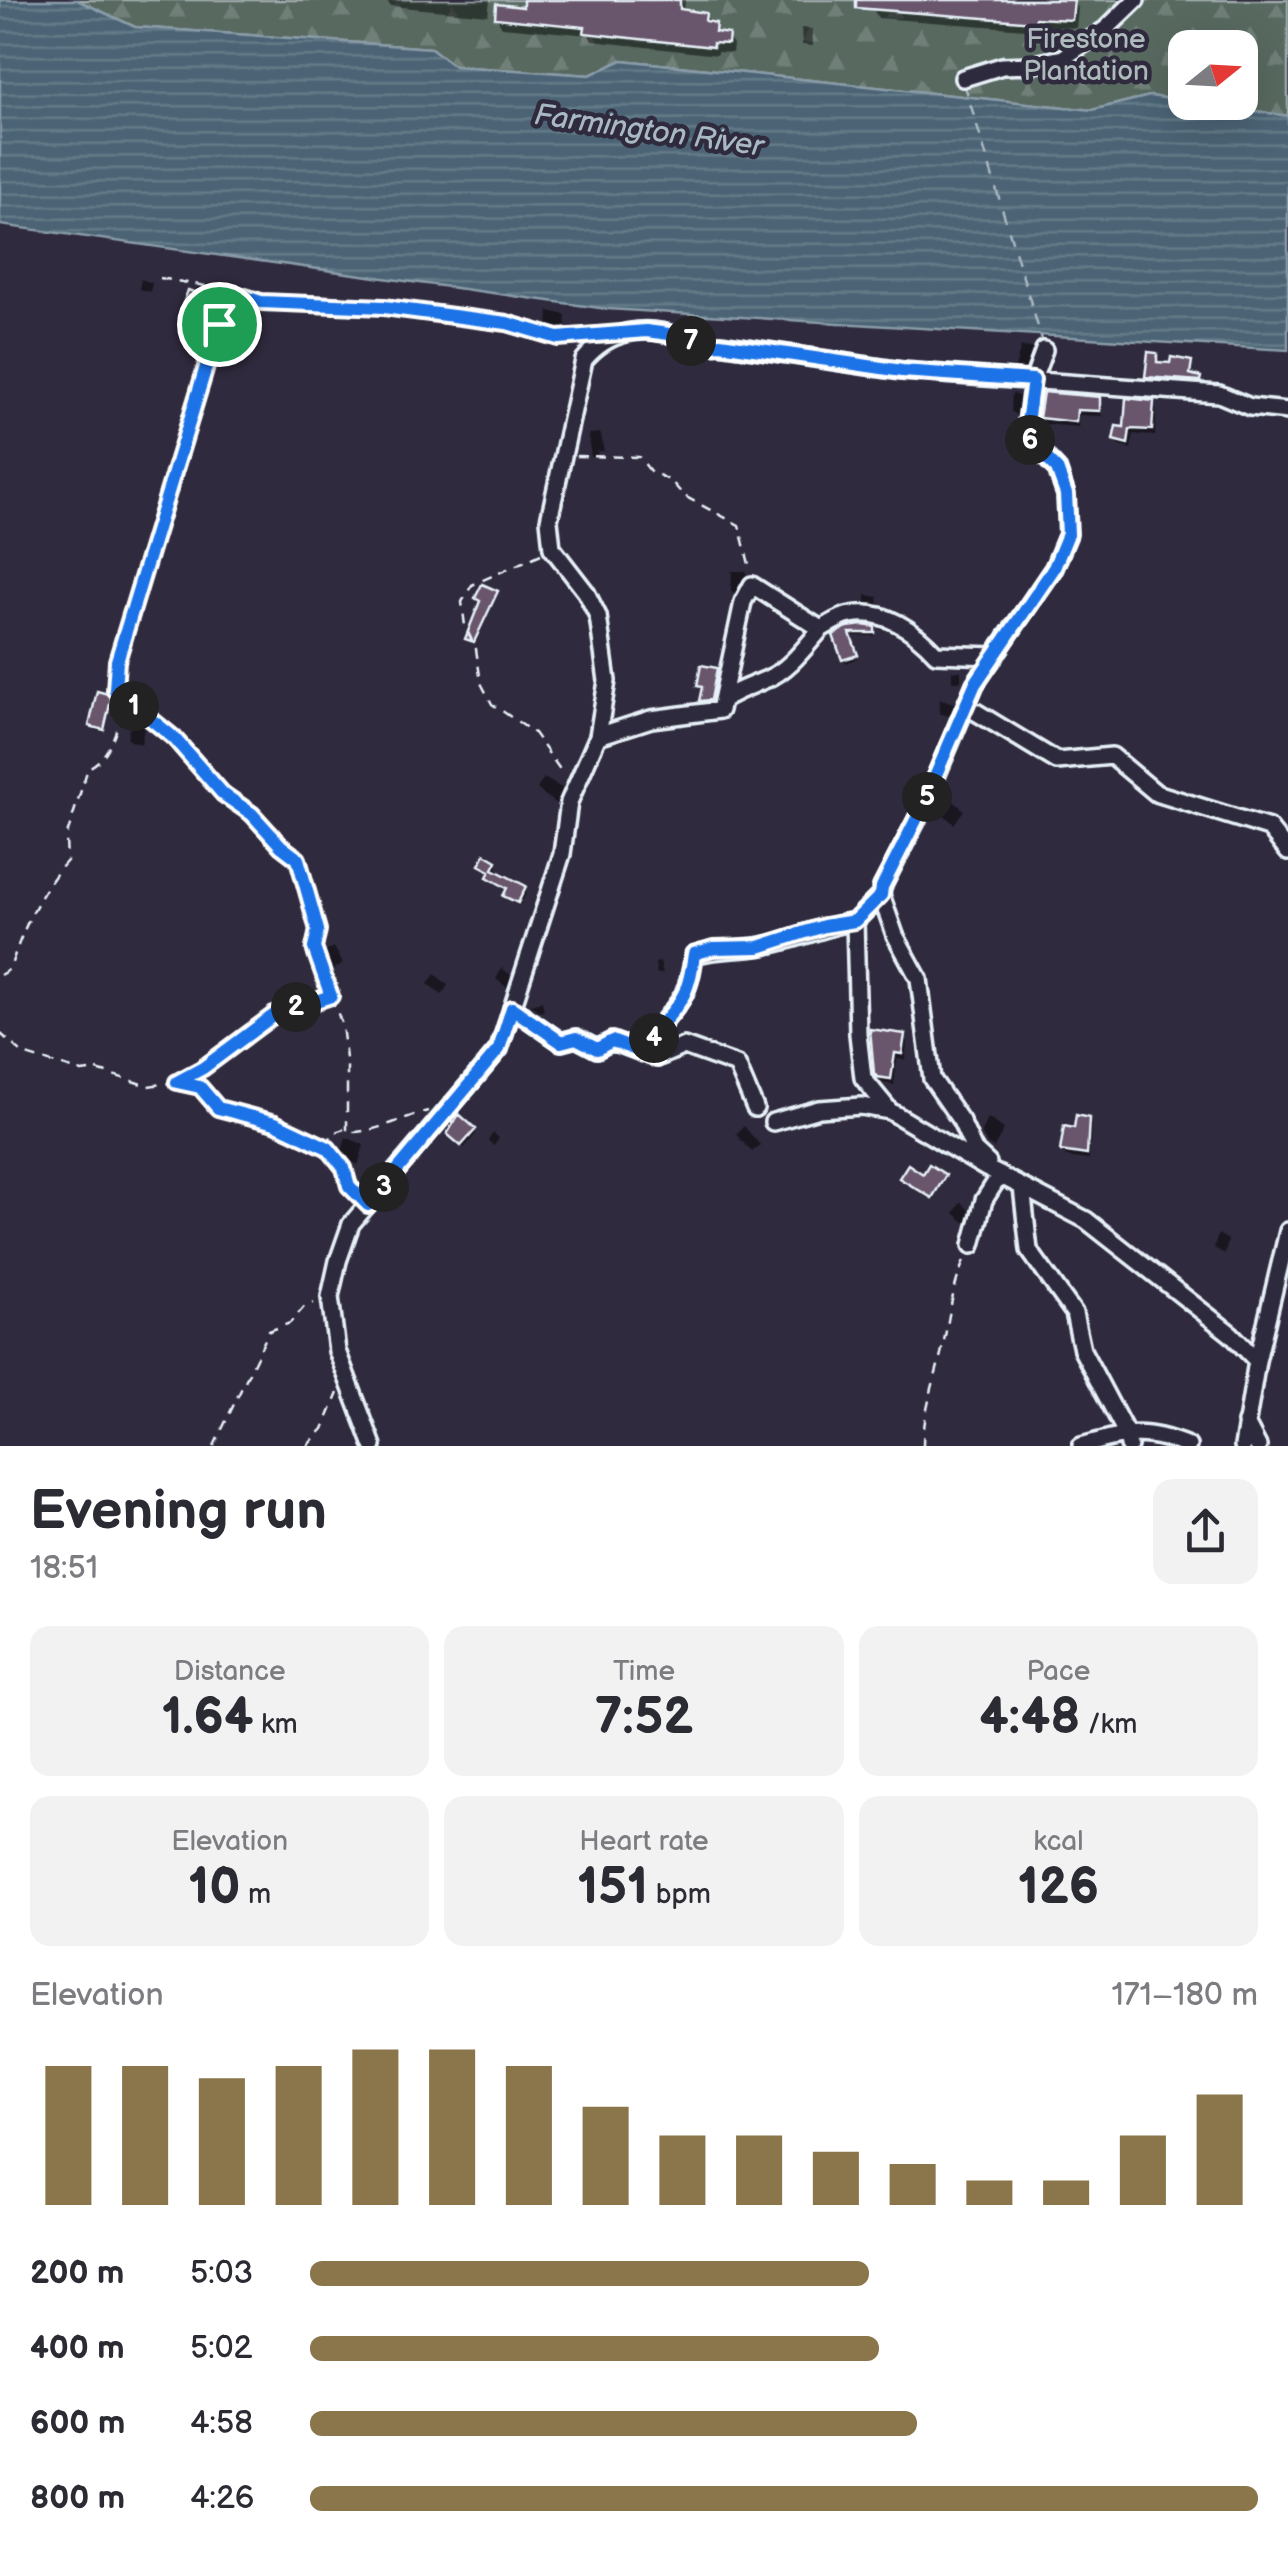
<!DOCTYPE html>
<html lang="en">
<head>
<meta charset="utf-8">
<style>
	body { margin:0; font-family:"Balsamiq Sans",sans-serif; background:#f2f2f3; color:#2b2b33; height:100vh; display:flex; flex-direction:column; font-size:38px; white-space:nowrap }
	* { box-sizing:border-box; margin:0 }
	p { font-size:32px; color:#7c7c81 }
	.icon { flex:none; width:55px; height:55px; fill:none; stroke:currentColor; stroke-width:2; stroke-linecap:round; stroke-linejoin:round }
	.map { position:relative; height:1446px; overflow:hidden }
	.sheet { display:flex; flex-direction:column; background:#fff; flex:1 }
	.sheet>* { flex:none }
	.needle { width:65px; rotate:72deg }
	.controls { position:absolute; left:1168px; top:30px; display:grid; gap:20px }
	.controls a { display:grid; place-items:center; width:90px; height:90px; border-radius:20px; background:#fff; box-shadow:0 10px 40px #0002; font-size:50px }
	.pin { position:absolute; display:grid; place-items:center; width:85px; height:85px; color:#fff; margin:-42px; border:5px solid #fff; border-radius:50%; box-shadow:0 2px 10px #0007 }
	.km { position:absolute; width:50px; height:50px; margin:-25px; border-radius:50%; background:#222; color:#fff; font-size:28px; line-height:50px; text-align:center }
	.round { display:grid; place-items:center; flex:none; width:105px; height:105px; border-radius:20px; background:#f2f2f3 }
	.summary { display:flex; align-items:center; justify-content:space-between; height:170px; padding:0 30px }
	h1 { font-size:55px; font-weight:600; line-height:75px }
	.metrics { display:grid; grid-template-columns:repeat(3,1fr); gap:15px; height:170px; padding:10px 30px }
	.metrics div { display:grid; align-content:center; border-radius:20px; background:#f2f2f3; text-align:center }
	.metrics b { font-size:50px; font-weight:600 }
	.metrics small { font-size:28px; font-weight:400 }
	.metrics p { font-size:28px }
	.chart { height:280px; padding:20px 30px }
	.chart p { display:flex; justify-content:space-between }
	.chart svg { width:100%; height:180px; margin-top:10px; stroke:#8a764a; stroke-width:6 }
	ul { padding:0 30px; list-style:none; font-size:32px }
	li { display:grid; grid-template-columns:160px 120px 1fr; align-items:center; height:75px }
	li i { height:25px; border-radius:12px; background:#8a764a }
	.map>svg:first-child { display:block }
</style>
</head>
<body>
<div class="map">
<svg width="1288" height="1446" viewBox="0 0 1288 1446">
	<defs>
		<pattern id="forest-firs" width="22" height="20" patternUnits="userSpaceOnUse" patternTransform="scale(2.5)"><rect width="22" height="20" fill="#586961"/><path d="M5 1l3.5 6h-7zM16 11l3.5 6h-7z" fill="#707f78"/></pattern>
		<pattern id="water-rules" width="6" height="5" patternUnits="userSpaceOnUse" patternTransform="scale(2.5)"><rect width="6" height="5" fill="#4b6474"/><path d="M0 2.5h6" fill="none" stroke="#657b89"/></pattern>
	</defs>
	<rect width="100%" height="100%" fill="#2f2a3d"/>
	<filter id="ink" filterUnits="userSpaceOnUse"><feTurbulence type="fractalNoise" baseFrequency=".01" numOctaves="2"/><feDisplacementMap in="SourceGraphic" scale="20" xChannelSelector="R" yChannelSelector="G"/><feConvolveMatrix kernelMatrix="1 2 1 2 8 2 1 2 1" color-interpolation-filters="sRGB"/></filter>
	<g filter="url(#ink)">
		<!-- forest -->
		<path fill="url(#forest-firs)" stroke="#a0adac" stroke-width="2.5" d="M77,0H1288V116L1194,103L1240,102V48H1185V101L1150,96L1092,110L622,60L590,75L454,66L431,48L135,27Z"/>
		<!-- water -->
		<path fill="url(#water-rules)" stroke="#8a9ca9" stroke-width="2.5" d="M0,0H77L135,27L431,48L454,66L590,75L622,60L1092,110L1150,96L1288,116V350L607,309L0,225Z"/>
		<!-- shadow -->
		<path fill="#0007" d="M387,0H490L488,15L390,6Z
			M526,0H685L684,12L705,15L720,35L727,36L733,45L732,53L717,52V55L592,41L589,35L502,27L497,18L525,10Z
			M874,0H1073L1078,9L1076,28L1040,26L1039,30L878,18L873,9Z
			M801,28L812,29L813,46L802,45Z
			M141,279L152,283L150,292L139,289Z
			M549,311L566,315L565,333L548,329Z
			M1021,347L1032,348L1034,352L1027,372L1017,371L1015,367Z
			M1156,356L1157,364L1191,363V377L1200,379L1201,384L1150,380L1148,377Z
			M1012,393L1021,397L1018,417L1011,411Z
			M1098,399L1102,416L1079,415L1078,427L1045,424L1042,418Z
			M1153,403L1156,409L1155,436L1133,434L1131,449L1119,446L1116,440Z
			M600,433L604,451H597L598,457H591L588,434Z
			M732,571H745L747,575L737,595L731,591Z
			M496,593L497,596L475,644L469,641L482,602L478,598Z
			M866,595L878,597L879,607L866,606Z
			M850,629H874L876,636H850L858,658L846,663L836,636Z
			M716,670L718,674L712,703L704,704V690L699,686Z
			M952,671H961V681H952Z
			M110,697L112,701L105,732L94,730L92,726Z
			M940,699L954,703L956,706L952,717L939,713Z
			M131,722L142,725L144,728L141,744L130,741L127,738Z
			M544,778L565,790L556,804L537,789Z
			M911,783L921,790L913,808L904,801Z
			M949,797L964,810L954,824L940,811Z
			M496,863L498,867L494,873L524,888L527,892L520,905L508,899L509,890L492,880V873L482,865Z
			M334,947L343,964L332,970L323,953Z
			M660,962L663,973L657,974L655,963Z
			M502,968L513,977L509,989L496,979Z
			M435,974L448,985L442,995L428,984Z
			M542,1001L544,1010L540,1012L530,1004Z
			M903,1036L907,1043L905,1060L897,1059L894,1085L883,1083L876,1073Z
			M988,1118L1004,1129L994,1148L987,1144L981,1132Z
			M1087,1120L1091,1126L1089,1160L1066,1157L1063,1150Z
			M744,1126L760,1145L752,1152L736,1134Z
			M474,1131L476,1134L464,1148L452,1138Z
			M493,1133L499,1138L494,1146L488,1141Z
			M346,1137L364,1145L358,1165L341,1156Z
			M961,1202L971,1212L967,1224L954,1213Z
			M1218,1234L1228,1240L1225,1254L1214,1248Z"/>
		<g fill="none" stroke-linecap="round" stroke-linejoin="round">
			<!-- ferry -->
			<path stroke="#a9b9c3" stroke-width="2.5" stroke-dasharray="12 10" stroke-linecap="butt" d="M964,83L1043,343"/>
		</g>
		<!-- building -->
		<path fill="#69556c" stroke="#e8f1f8" stroke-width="2.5" d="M523,0H680V9L706,13L705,21L716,23L715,32L729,34L728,44L713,43V47L584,33L585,27L495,18L496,4L523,7Z
			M856,0H1074L1072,20L1036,18L1035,22L856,8Z
			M188,290L220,301L213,317L183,304Z
			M1148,352L1157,353V362L1170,363L1171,357L1192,361L1190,374L1201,377L1200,381L1145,377Z
			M1043,392L1100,397V411L1077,410L1076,422L1039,418Z
			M1126,398L1154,401L1152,430L1130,429L1128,444L1113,440L1116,426L1124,427Z
			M482,584L498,591L474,642L465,639L480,601L475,598Z
			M863,625L875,627V633H850L858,655L842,660L833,635L847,627Z
			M701,665L717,668L711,700L699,701L702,687L697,686Z
			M97,691L112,695L104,730L89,726Z
			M485,854L497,861L493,869L526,886L518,903L503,896L507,888L487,877L490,871L479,865Z
			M870,1029L905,1034L902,1054L895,1053L891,1079L877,1077L874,1073Z
			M459,1114L476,1129L461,1146L447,1134Z
			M1076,1115L1089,1118L1087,1155L1060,1151L1064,1126L1074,1128Z
			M908,1164L923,1174L929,1164L946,1175L932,1198L899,1178Z"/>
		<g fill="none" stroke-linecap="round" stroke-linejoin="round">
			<!-- minor casing -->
			<g stroke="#e8f1f8" stroke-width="22">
				<path id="minor" d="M963,78L1002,66L1030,65L1063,58L1106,29L1136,0
					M722,700C737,690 751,686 767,679C789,670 806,646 821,629
					M966,706L1057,761L1112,756L1156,793L1269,828L1288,852
					M598,736L651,719L720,710L743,602L752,585L821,629C830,624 841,616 851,615C884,608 916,632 936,654L995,656
					M881,895L895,935L919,979L932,1079L961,1121L974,1150L988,1163
					M512,1008L561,1042L576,1038L597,1049L612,1041L657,1058L684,1046L737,1065L755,1108
					M657,1058C652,1021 669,1022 684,994C690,982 692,968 694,955C715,948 734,950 756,947C789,943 822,927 855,921
					M890,1111L863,1078L858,1034L855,921L881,895L882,887L921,812L975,684L1054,568L1068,534L1066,495L1057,469L1030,441L1026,430L1033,380L1044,350
					M773,1122L819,1109L861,1106L890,1111L984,1167L1086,1220L1231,1334L1257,1361
					M1022,1187L1029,1250L1074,1313L1082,1350L1127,1435L1129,1446
					M972,1245L984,1200L1000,1175
					M1246,1423L1258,1446
					M373,1446L337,1351L330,1297L338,1261L351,1224L499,1049L562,854L569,802L598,736L607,681L598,616L586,592L552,548L549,520L584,360C608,331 643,324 680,337C695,342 703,346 720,344L902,371L1219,394L1250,407L1288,411
					M1081,1446C1129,1433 1142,1428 1188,1446
					M1243,1446L1257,1361L1288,1231"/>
			</g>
			<!-- path -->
			<path stroke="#e8f1f8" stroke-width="2.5" stroke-dasharray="10 8" stroke-linecap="butt" d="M160,278L216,288L261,301L384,307L507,323L558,338L587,337
				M237,294L219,324L117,661L115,690L174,738L223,794L252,815L281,846L298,859L318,930L314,948L342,1025L347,1067V1132C376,1133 400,1118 428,1111
				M576,456L639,457L650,471L671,481L684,496L739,525L750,568
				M541,554L472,585L462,602L465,626L476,649L481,683L492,704L534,733L564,775
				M0,975L10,969C22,930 40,891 67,861L66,838L88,768C112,757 118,724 125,700
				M0,1033L23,1054L82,1072L97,1070L148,1086L177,1082L203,1068L274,1015L330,996
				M178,1083L200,1087L218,1107L275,1123L328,1148L356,1193
				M328,1146L332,1133L344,1129
				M214,1446L269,1331L290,1323L305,1306L314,1303
				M307,1446L323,1429L338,1393
				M923,1446C923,1410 936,1379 943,1345C950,1315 952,1287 965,1259"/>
			<!-- minor -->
			<use href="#minor" stroke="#2f2a3d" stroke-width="15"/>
		</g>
	</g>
	<g fill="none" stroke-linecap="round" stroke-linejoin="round" filter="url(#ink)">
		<!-- route casing -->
		<g stroke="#fff" stroke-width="20">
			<path id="route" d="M236,294L261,302L384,307L507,323L558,338L646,331L677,335L702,346L720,344L902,371L1033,380L1026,430L1030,441L1057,469L1066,494L1068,534L1054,568L975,684L920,812L882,887L881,895L855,921L824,926L759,947L713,948L694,954C692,968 690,982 684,994C670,1022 652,1022 657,1058L612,1041L597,1049L576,1038L561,1042L512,1008L499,1049L368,1205L349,1186L344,1168L328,1148L275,1123L218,1108L200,1087L177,1082L203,1068L274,1015L331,996L314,948L318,930L298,859L281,846L252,814L223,794L174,738L115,690L117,661L219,324Z"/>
		</g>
		<!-- route -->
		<use href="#route" stroke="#1a73e8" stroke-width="12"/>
	</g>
	<g text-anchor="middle" stroke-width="9" stroke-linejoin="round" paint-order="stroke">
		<!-- park labels -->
		<g font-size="28" fill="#aebbbc" stroke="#2f2a3d">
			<text x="1086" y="48">Firestone<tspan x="1086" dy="32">Plantation</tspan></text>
		</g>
		<!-- water labels -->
		<g font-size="30" font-style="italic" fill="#a9b9c3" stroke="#2f2a3d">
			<text transform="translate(649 130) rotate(8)" y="10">Farmington River</text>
		</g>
	</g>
</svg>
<div class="controls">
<a><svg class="needle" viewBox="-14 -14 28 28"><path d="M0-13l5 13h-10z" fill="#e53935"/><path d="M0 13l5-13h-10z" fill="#7c7c81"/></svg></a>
</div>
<div class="pin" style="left:219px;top:324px;background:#1e9e55"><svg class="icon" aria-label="arrive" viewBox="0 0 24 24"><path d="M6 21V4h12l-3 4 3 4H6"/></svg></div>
<b class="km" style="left:134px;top:706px">1</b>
<b class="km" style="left:296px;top:1007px">2</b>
<b class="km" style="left:384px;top:1187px">3</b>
<b class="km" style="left:654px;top:1038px">4</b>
<b class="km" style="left:927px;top:797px">5</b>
<b class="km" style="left:1030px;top:440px">6</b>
<b class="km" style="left:691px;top:341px">7</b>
</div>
<section class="sheet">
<div class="summary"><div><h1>Evening run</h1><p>18:51</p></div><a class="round"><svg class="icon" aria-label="share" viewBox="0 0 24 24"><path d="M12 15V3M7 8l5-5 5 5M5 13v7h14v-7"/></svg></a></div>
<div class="metrics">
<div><p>Distance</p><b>1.64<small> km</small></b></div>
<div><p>Time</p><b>7:52</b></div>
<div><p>Pace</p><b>4:48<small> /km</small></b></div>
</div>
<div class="metrics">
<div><p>Elevation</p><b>10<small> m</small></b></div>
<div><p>Heart rate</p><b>151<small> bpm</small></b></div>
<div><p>kcal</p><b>126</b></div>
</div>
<div class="chart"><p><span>Elevation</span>171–180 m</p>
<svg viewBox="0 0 160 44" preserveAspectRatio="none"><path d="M5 44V10M15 44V10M25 44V13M35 44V10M45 44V6M55 44V6M65 44V10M75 44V20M85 44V27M95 44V27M105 44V31M115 44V34M125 44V38M135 44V38M145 44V27M155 44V17"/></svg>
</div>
<ul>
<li><b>200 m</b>5:03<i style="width:59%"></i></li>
<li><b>400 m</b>5:02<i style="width:60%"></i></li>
<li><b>600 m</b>4:58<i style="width:64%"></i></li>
<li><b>800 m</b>4:26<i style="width:100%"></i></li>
</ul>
</section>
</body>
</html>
